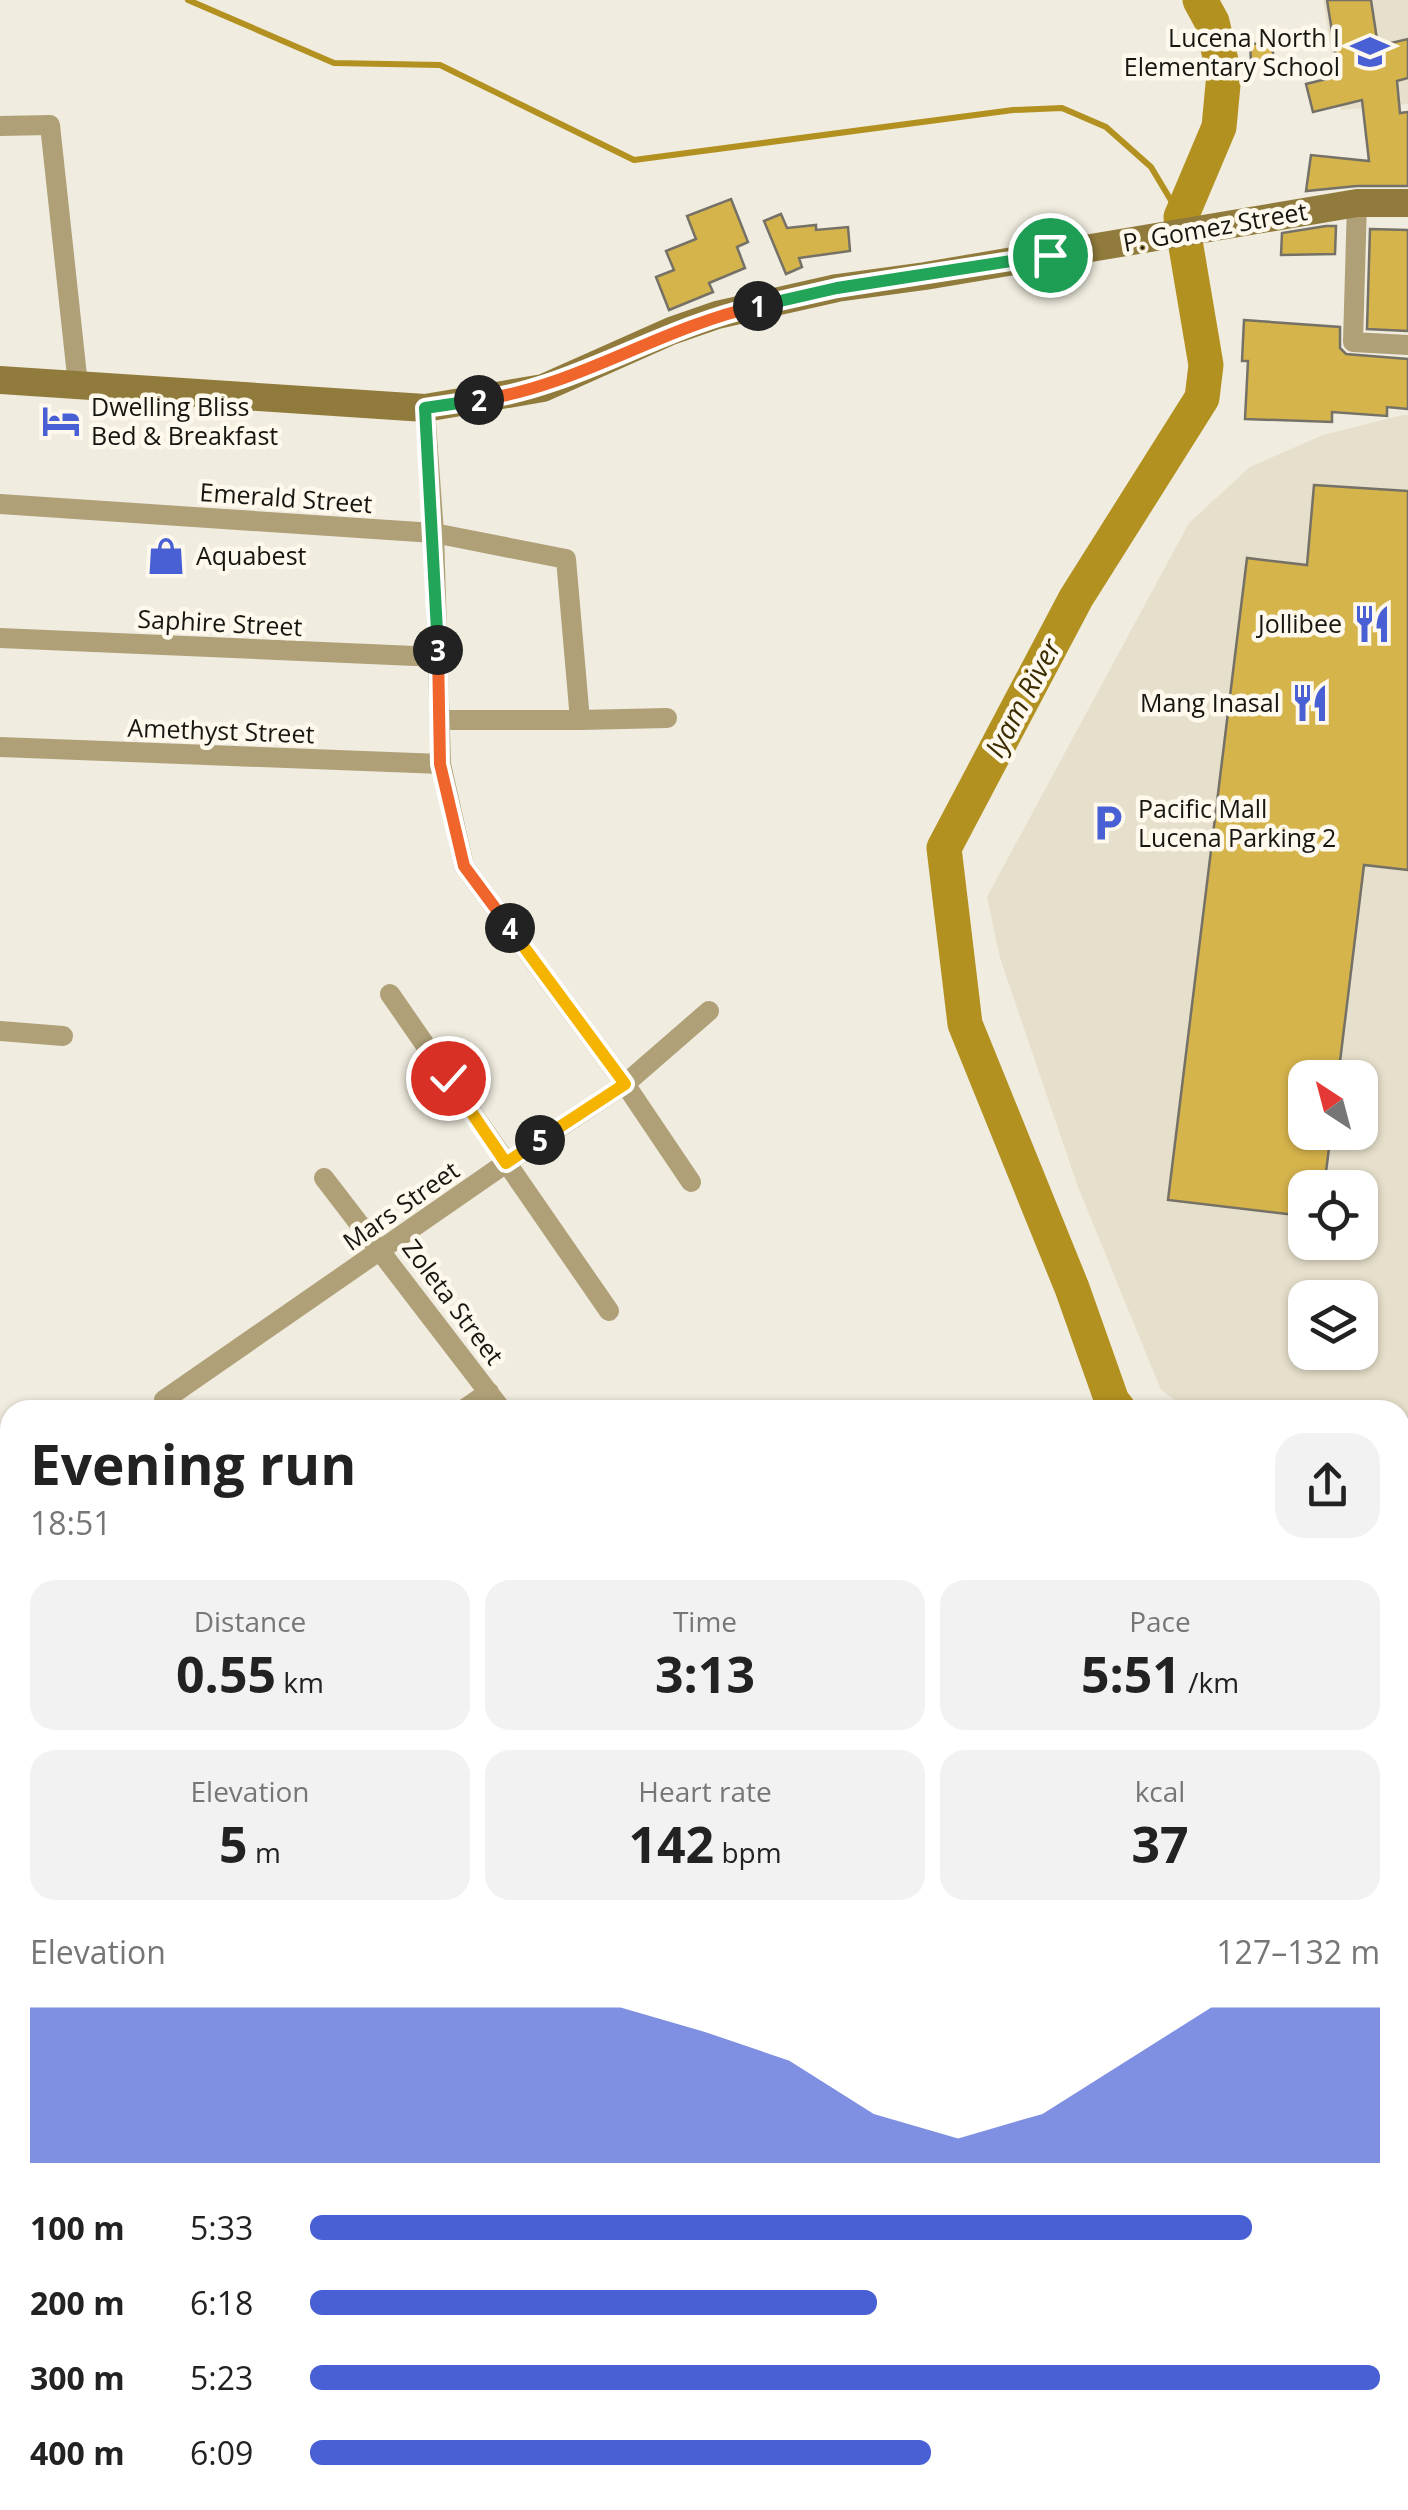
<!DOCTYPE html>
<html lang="en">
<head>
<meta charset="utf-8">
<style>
	body { margin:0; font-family:"Open Sans",sans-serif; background:#f2f2f2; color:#222; height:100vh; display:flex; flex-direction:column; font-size:38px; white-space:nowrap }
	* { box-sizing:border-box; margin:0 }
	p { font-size:32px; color:#767676 }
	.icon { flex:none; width:55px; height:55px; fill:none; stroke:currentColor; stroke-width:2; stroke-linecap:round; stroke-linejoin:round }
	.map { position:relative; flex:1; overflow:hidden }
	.side { position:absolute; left:0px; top:1400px; width:1410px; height:1110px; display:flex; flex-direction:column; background:#fff; border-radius:30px 30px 0 0; box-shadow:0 2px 8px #0004 }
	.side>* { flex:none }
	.needle { width:65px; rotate:324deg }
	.controls { position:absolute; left:1288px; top:1060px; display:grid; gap:20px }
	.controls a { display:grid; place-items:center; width:90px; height:90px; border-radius:20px; background:#fff; box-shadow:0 2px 8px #0004; font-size:50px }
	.pin { position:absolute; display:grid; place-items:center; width:85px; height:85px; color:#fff; margin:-42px; border:5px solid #fff; border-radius:50%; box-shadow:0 2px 10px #0007 }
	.km { position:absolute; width:50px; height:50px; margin:-25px; border-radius:50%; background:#222; color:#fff; font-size:28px; line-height:50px; text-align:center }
	.round { display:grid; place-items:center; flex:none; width:105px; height:105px; border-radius:30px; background:#f2f2f2 }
	.headline { display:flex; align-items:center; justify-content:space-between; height:170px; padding:0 30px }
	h1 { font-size:55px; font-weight:700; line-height:75px }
	.figures { display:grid; grid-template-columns:repeat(3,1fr); gap:15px; height:170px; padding:10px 30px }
	.figures div { display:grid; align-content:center; border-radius:25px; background:#f2f2f2; text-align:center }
	.figures b { font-size:50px; font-weight:700 }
	.figures small { font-size:28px; font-weight:400 }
	.figures p { font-size:28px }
	.chart { height:280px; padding:20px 30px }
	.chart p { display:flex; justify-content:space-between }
	.chart svg { width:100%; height:180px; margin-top:10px; fill:#4960d5; opacity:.7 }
	ul { padding:0 30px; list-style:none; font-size:32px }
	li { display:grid; grid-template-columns:160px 120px 1fr; align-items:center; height:75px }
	li i { height:25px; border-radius:12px; background:#4960d5 }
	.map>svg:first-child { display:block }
</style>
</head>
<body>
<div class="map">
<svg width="1408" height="2510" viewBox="0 0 1408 2510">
	<rect width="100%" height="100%" fill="#f0ecdf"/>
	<!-- built -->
	<path fill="#e6dfcb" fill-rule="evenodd" d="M1323,0H1408V104L1341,110Z
		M1403,415H1408V1477L1400,1479V1410H1189L1161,1390L1078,1187L1000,958L987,897L1189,523L1250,467L1323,435ZM1305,1078H1360V1132H1305ZM1305,1188H1360V1242H1305ZM1305,1298H1360V1352H1305Z
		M1400,2306L1408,2318V2510H833L826,2500H1400Z"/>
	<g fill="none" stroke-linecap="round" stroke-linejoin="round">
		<!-- stream -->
		<path stroke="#b39120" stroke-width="6" d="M188,0L334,63L440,65L634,160L1013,110L1062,108L1106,127L1151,167L1181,217"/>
		<!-- river -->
		<path stroke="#b39120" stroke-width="35" d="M1119,1410L1112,1401L1072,1288L965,1024L944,848L1076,598L1202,398L1206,365L1181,217L1219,127L1224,74L1212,22L1200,0"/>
	</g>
	<!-- building -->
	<path fill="#d6b44c" stroke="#757166" stroke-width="2.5" d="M1327,0H1371L1378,46L1408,39V78L1397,81L1400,113L1408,112V186H1357L1306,191L1311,155L1369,161L1362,100L1313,112L1306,84L1339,76Z
		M1273,43V60L1251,61L1250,44Z
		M731,199L748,242L737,247L745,268L709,283L713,292L669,310L656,277L674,270L666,251L696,239L687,216Z
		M781,214L787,228L816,225V230L848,227L850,251L799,258L802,267L786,274L764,221Z
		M1326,226H1336L1335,254L1281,255L1282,233Z
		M1370,229L1408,230V331L1367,329Z
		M1244,320L1340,327V348L1346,354L1408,359V409L1387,407V416L1332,412V422L1245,419L1248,361H1242Z
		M1314,485L1408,491V870L1364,865L1338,1078H1305V1132H1331L1324,1188H1305V1216L1168,1200L1247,558L1307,565Z"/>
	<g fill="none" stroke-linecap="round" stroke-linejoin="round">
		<!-- street -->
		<path stroke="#afa078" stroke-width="20" d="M0,126L50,125L78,385
			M1357,203L1353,342L1408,345
			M425,408L434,533L441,764L464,866L625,1084L691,1182
			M0,504L434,533L566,559L580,720H440
			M0,638L438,657
			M580,720L667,718
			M0,747L441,764
			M390,994L609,1311
			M0,1031L63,1036
			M324,1178L502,1410
			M171,1410L164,1400L506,1163L625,1084L709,1011
			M463,1410L489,1392
			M0,1663L10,1677
			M0,1854L10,1858
			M0,1995L3,1981
			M1400,2028L1408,2024
			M0,2142L10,2145
			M1400,2248L1408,2260
			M0,2295L10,2297
			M519,2500L535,2510
			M811,2500L819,2510"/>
		<!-- secondary -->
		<path stroke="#917b3c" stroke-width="28" d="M0,380L425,408L543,388L671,331L717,315L837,288L925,276L1357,203H1408"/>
		<!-- primary -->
		<path stroke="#776220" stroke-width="30" d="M1400,1627L1408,1600
			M661,2510L675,2500"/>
	</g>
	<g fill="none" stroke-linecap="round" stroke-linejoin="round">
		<!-- split-1 casing -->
		<g stroke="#fff" stroke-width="20">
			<path id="split-1" d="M758,306L837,288L1050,255"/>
		</g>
		<!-- split-2 casing -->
		<g stroke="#fff" stroke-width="20">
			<path id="split-2" d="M479,400C576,387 659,328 758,306"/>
		</g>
		<!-- split-3 casing -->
		<g stroke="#fff" stroke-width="20">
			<path id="split-3" d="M438,650L425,408L479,400"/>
		</g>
		<!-- split-4 casing -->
		<g stroke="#fff" stroke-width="20">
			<path id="split-4" d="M438,650L440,764L464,866L510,928"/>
		</g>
		<!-- split-5 casing -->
		<g stroke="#fff" stroke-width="20">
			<path id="split-5" d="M510,928L625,1084L540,1140"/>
		</g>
		<!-- split-6 casing -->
		<g stroke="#fff" stroke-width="20">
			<path id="split-6" d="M448,1078L506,1163L540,1140"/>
		</g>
		<!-- split-1 -->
		<use href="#split-1" stroke="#22a559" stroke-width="12"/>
		<!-- split-2 -->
		<use href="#split-2" stroke="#f0652b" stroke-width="12"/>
		<!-- split-3 -->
		<use href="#split-3" stroke="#22a559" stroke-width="12"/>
		<!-- split-4 -->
		<use href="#split-4" stroke="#f0652b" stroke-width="12"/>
		<!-- split-5 -->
		<use href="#split-5" stroke="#f5b400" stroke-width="12"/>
		<!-- split-6 -->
		<use href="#split-6" stroke="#f5b400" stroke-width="12"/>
	</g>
	<!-- icons -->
	<defs>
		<g id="school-bare" transform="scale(3)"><path d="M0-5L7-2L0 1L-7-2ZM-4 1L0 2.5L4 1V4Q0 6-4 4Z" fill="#4960d5" stroke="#fef9ec" stroke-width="2.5" paint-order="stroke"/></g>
		<g id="hotel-bare" transform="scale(3)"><path d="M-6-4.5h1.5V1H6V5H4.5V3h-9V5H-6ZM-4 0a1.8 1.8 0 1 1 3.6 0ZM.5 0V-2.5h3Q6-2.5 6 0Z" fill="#4960d5" stroke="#fef9ec" stroke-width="2.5" paint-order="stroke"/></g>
		<g id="shop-bare" transform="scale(3)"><path d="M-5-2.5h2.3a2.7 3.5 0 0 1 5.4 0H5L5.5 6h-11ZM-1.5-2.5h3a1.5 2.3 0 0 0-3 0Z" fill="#4960d5" stroke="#fef9ec" stroke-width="2.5" paint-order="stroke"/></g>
		<g id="restaurant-bare" transform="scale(3)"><path d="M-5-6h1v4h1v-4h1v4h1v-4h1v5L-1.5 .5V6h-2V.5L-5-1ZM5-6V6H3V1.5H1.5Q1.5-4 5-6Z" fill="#4960d5" stroke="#fef9ec" stroke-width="2.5" paint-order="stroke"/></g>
		<g id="parking-bare" transform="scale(3)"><path d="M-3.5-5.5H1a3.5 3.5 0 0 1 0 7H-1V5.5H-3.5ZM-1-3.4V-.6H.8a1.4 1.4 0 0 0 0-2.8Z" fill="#4960d5" stroke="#fef9ec" stroke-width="2.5" paint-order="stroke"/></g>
	</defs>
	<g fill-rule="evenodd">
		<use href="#school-bare" x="1370" y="52"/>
		<use href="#hotel-bare" x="61" y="421"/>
		<use href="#shop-bare" x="166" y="556"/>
		<use href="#restaurant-bare" x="1372" y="624"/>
		<use href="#restaurant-bare" x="1310" y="703"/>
		<use href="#parking-bare" x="1108" y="823"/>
	</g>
	<g text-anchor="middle" stroke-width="9" stroke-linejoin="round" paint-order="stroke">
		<!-- poi labels -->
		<g font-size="25" fill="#171611" stroke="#fef9ec" text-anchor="end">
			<text x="1340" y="47">Lucena North I<tspan x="1340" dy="29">Elementary School</tspan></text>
			<text x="91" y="416" text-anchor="start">Dwelling Bliss<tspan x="91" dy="29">Bed &amp; Breakfast</tspan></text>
			<text x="196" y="565" text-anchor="start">Aquabest</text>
			<text x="1342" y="633">Jollibee</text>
			<text x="1280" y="712">Mang Inasal</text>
			<text x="1138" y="818" text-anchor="start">Pacific Mall<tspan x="1138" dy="29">Lucena Parking 2</tspan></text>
		</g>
		<!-- street labels -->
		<g font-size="25" fill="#171611" stroke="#fef9ec">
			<text transform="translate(1215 227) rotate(-10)" y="9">P. Gomez Street</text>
			<text transform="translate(286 498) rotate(4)" y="9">Emerald Street</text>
			<text transform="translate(220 623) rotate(3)" y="9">Saphire Street</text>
			<text transform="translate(221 731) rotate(2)" y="9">Amethyst Street</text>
			<text transform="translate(401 1206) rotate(-35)" y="9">Mars Street</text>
			<text transform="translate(453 1302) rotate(53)" y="9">Zoleta Street</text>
		</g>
		<!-- water labels -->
		<g font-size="28" font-style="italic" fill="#3b2d00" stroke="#fef9ec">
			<text transform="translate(1023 698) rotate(-62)" y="10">Iyam River</text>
		</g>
	</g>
</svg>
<div class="controls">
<a><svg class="needle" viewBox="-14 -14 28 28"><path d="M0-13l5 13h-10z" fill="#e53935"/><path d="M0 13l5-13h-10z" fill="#767676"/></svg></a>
<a><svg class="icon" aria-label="locate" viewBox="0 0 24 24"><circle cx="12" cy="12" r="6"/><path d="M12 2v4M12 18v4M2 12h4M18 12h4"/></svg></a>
<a><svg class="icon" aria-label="layers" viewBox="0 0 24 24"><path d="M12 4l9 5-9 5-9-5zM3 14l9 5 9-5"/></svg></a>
</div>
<div class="pin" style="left:1050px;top:255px;background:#1e9e55"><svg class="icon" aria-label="arrive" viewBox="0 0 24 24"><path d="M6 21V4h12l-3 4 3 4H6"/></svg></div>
<div class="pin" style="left:448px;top:1078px;background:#d93025"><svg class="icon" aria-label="check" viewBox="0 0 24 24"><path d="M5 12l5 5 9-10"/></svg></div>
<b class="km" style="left:758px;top:306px">1</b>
<b class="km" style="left:479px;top:400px">2</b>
<b class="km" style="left:438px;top:650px">3</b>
<b class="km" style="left:510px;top:928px">4</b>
<b class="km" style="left:540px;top:1140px">5</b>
<section class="side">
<div class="headline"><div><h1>Evening run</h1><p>18:51</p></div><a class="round"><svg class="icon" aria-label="share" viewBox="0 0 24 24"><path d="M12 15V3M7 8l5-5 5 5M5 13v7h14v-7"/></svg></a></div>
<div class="figures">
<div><p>Distance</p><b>0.55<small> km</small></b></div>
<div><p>Time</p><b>3:13</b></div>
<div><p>Pace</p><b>5:51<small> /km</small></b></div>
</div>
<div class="figures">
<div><p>Elevation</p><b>5<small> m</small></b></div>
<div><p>Heart rate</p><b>142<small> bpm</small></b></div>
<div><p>kcal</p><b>37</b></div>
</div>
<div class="chart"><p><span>Elevation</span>127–132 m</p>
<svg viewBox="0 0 160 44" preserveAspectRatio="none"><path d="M0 44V6L10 6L20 6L30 6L40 6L50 6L60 6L70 6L80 12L90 19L100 32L110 38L120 32L130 19L140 6L150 6L160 6V44z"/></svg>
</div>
<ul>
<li><b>100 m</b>5:33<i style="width:88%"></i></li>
<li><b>200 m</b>6:18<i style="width:53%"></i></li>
<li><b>300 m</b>5:23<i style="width:100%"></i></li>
<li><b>400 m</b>6:09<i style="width:58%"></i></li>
</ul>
</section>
</div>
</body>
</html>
